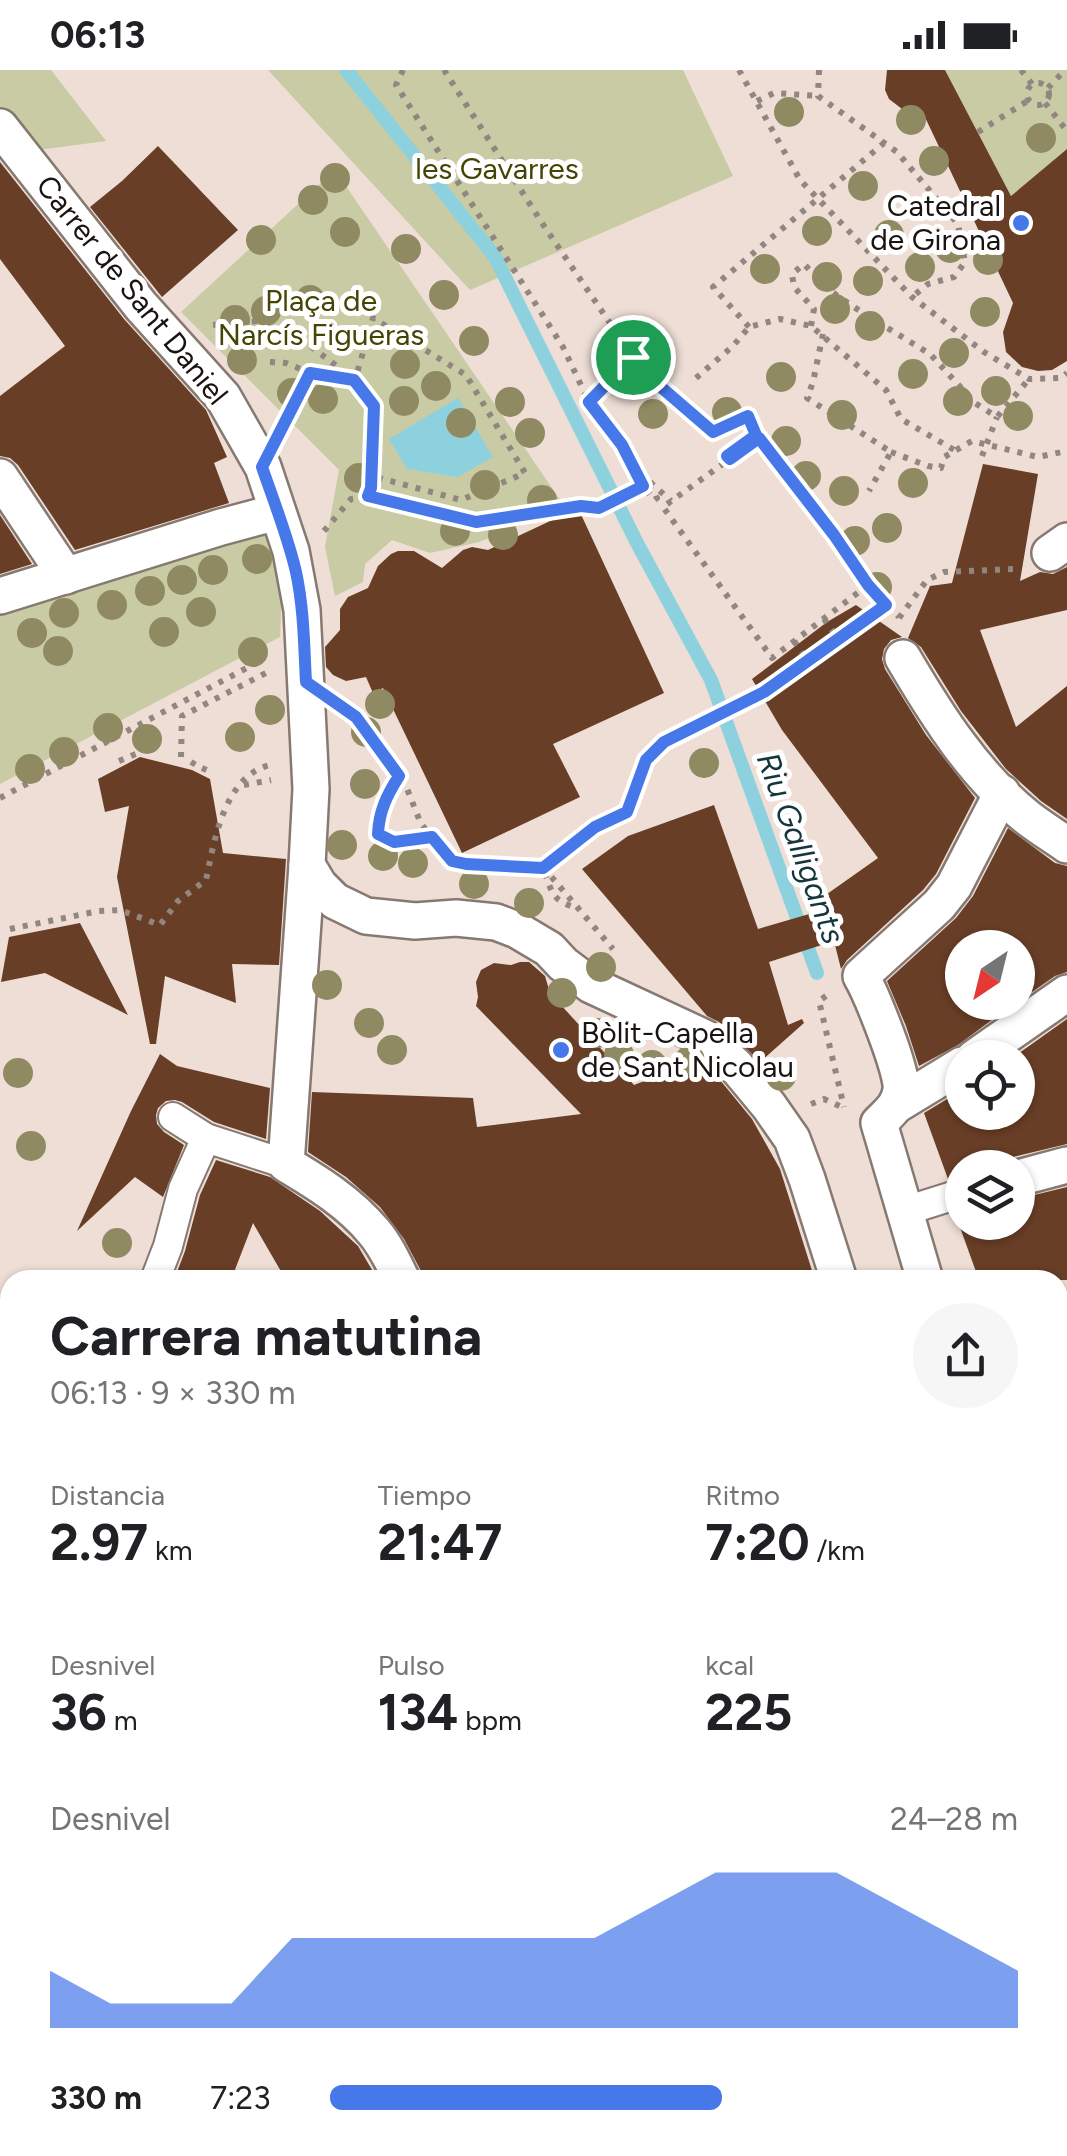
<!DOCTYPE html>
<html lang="es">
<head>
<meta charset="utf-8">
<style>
	:root { --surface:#fff; --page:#f6f6f6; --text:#202124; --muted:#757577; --accent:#4678e9 }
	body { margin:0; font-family:Figtree,sans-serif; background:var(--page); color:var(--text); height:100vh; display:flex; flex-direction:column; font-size:38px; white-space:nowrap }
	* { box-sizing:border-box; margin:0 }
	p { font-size:32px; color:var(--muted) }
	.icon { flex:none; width:55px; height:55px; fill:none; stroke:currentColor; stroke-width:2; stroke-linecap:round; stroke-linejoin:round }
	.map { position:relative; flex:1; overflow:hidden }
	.drawer { position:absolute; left:0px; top:1200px; width:1068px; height:888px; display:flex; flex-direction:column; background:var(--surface); border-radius:30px 30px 0 0; box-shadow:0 2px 8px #0004 }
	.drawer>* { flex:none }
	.needle { width:65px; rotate:215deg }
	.fabs { position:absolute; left:945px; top:860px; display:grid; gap:20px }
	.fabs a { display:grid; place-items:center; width:90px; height:90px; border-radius:50%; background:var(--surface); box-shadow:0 2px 8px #0004; font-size:50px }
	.pin { position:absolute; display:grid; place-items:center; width:85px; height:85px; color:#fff; margin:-42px; border:5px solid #fff; border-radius:50%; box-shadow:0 2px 10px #0007 }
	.round { display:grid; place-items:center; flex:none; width:105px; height:105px; border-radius:52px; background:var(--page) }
	.overview { display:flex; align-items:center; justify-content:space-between; height:170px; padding:0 50px }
	h1 { font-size:55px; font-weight:700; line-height:75px }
	.metrics { display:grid; grid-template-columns:repeat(3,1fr); gap:15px; height:170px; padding:10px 50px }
	.metrics div { display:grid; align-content:center }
	.metrics b { font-size:50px; font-weight:700 }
	.metrics small { font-size:28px; font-weight:400 }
	.metrics p { font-size:28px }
	.chart { height:280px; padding:20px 50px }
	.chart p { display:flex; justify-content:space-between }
	.chart svg { width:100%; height:180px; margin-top:10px; fill:var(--accent); opacity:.7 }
	ul { padding:0 50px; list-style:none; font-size:32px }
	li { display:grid; grid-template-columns:160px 120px 1fr; align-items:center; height:75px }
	li i { height:25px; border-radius:12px; background:var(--accent) }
	.status { display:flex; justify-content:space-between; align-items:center; height:70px; padding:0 50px; background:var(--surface); direction:ltr }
	.status svg { height:28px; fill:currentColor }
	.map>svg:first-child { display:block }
</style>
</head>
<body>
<div class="status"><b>06:13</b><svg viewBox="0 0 49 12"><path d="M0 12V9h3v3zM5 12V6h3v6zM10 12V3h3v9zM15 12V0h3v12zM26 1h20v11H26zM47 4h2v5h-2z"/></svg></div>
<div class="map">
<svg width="1067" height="2086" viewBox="0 0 1067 2086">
	<rect width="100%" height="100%" fill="#eeded6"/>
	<g fill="#c8cba4">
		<polygon points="0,0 51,0 106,71 31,81 0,36"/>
		<polygon points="268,0 683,0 733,106 470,220"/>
		<polygon points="945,0 1067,0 1067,79 1011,126"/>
		<polygon points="335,100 565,437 479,472 430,483 392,470 365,494 363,512 335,526 325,477 339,400 181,242"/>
		<polygon points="271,457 282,517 280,567 0,714 0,541"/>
		<polygon points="0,1379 10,1386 10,1541 0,1533"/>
	</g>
	<polygon fill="#8ed1de" points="458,328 493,387 457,407 407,399 389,369"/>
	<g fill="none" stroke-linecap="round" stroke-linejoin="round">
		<polyline stroke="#8ed1de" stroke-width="14" points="346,0 495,187 637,473 711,610 817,903"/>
	</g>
	<g fill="#683e26">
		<polygon points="887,0 945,0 1011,126 1067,79 1067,291 1052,300 1038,301 1022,297 1006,282 1003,262 1013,233 923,43 906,42 889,29 885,20"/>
		<polygon points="158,76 238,160 162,227 90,137 122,111"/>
		<polygon points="0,92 124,249 206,340 227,387 214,393 229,433 75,480 18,395 10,388 0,386 0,326 65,276 0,189"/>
		<polygon points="983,394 1038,404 1020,511 1040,502 1053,504 1067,497 1067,540 980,560 1016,657 1067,616 1067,749 1041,731 1006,699 961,641 921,577 908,568 930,516 952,513"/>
		<polygon points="578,438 664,623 553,674 580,727 462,783 383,618 373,623 366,607 346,611 333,605 326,597 325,577 340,560 340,539 348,527 368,518 378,496 391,484 398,481 414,481 442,498 463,480 472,477 488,480"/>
		<polygon points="0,445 32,494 0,504"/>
		<polygon points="856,535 902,567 891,570 884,579 882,589 885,599 926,665 975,728 936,804 923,820 847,890 841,899 834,871 769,892 788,955 802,949 804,953 760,992 719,952 707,946 582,799 628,766 714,735 758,859 823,840 820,829 878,788 782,660 752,609 827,552"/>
		<polygon points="140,687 192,700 210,709 223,783 286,789 279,895 232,894 236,933 165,906 156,974 150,974 117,807 129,736 105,742 98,709"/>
		<polygon points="1008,758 1055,793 1067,796 1067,902 1055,906 1018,932 1018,878 962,878 962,932 1016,932 958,975 919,996 906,956 887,911 956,848 973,826"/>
		<polygon points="80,853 128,945 45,903 1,912 9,867"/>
		<polygon points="520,892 529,892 545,906 550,923 634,1015 698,990 720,1010 752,1049 780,1099 815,1210 423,1210 421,1201 404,1169 380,1137 346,1107 308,1082 312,1022 473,1028 477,1057 581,1044 476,936 478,927 476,912 481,900 494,893 511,895"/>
		<polygon points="1067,949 1067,1074 1013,1087 1000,1098 962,1098 962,1106 948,1109 924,1043 962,1020 962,1042 1018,1042 1018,988 1012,988"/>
		<polygon points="160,984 177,996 270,1018 266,1069 214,1052 182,1032 175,1030 166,1031 158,1038 156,1045 157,1054 164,1062 184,1075 163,1127 135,1107 77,1161 131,1041"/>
		<polygon points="216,1090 270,1107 320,1141 358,1176 378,1210 286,1210 253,1153 231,1210 174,1210 185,1181 200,1125"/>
		<polygon points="1067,1117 1067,1210 979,1210 957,1149 961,1148 959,1142 962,1141 962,1152 1018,1152 1018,1129"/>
	</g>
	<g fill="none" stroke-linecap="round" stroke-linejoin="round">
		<g stroke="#867971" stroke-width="32">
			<g id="pedestrian">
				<polyline points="173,1047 206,1068 286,1094"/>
				<polyline points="905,1141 962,1123"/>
				<polyline points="155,1210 168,1176 183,1119 206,1068"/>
			</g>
		</g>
		<g stroke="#867971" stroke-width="40">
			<g id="minor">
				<polyline points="0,57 141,236 223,327 263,397 291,481 302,540 311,719 307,795 319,815 335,831 366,846 415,851 456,848 496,852 517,860 549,879 563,894 591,915 705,968 735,995 769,1036 792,1069 807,1109 839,1210"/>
				<polyline points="0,407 66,506"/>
				<polyline points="1050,483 1067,471"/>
				<polyline points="0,526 221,457 277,442"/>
				<path d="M903,588c34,58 72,118 125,160 13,10 26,18 39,27"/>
				<path d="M307,795l-21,299c32,19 64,39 88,68 12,14 20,32 28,48"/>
				<polyline points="974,988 1067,923"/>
				<polyline points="898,1034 962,995"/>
				<polyline points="1018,1108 1067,1095"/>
				<path d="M925,1210l-46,-157c11,-11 20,-18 22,-33 3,-16 -30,-97 -40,-114l78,-71 15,-19 48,-93"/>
				<polyline points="1058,1390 1067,1389"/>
				<polyline points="1058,1583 1067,1608"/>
				<polyline points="1058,1734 1067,1730"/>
				<polyline points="0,1810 10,1801"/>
			</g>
		</g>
		<g stroke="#867971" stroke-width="50">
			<g id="tertiary">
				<polyline points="1058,1967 1067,1965"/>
				<polyline points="697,2086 723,2078"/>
			</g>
		</g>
		<g stroke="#918680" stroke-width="6" stroke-dasharray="5 8" stroke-linecap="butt">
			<polyline points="403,0 396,15 563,277 589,332 622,375 643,416 654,430 657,428 648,415"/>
			<polyline points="444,0 544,156 633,287 639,291 662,318 713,363 748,345 756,365 753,367"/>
			<polyline points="739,0 800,110 912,227 984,282 1029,309 1061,308 1067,303"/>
			<polyline points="819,0 818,26 897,82 958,154 965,192 954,207 928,214 912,227"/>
			<polyline points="1021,0 1032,14"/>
			<circle cx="1038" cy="24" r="11"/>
			<polyline points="1048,18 1065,0"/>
			<polyline points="757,31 774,23 818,26"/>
			<polyline points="1045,33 1067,61"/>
			<polyline points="978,62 1029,30"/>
			<polyline points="213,255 259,251 309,275 355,310 373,248 466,305 525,403 461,430 372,406"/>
			<polyline points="811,256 814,239 794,217 792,204 804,194 826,218 863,243 930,284 975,333 997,347 1029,309"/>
			<polyline points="749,257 713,217 884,73"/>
			<polyline points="823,264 813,312 807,328 891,382 869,421"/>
			<polyline points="270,292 286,293 310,303"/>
			<polyline points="696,308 733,276 749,257 780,249 811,256 886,320 901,349 956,381"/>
			<polyline points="589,332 633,287"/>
			<polyline points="283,356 310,303 355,310 373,337 371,418 369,426"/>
			<polyline points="891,382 928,396 941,398 944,387 972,371 1038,387 1067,381"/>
			<polyline points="650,412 671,431"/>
			<polyline points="324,461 351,429 369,426 476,452 581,437 599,439 643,416"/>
			<polyline points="868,515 772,588 663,437 759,368 833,465 868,515 899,547"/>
			<polyline points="899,548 927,510 944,502 1015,499"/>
			<polyline points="824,549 839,570"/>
			<polyline points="794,571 808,591"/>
			<polyline points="344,639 356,647 404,711 421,754 453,791 466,795 543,797"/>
			<polyline points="181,687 182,646 266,603"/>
			<polyline points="119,691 143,681"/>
			<polyline points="191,692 198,696"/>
			<polyline points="202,698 213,703"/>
			<path d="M399,706c-12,19 -20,35 -21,58l16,8 37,-5"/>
			<polyline points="244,715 271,710"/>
			<polyline points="0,728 262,590 263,592"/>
			<polyline points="543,797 595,757 627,742 646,690 664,672 764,622 886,535"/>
			<polyline points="543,797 613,879"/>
			<path d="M545,803c8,24 9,27 33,36"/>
			<path d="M10,859l89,-18 21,-1 40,15 18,-24 28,-21c8,-38 18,-104 64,-115"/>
			<polyline points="826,926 819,931 844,1037"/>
			<polyline points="811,1034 824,1029 846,1039"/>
			<polyline points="0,1478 10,1463"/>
			<polyline points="0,1541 10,1550"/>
			<polyline points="0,1571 10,1579"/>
		</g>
		<use href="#pedestrian" stroke="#fff" stroke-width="28"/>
		<use href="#minor" stroke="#fff" stroke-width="35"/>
		<use href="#tertiary" stroke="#fff" stroke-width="45"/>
		<g stroke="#534b47" stroke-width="11">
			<g id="rail">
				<polyline points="1058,1833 1067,1830"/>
				<polyline points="1058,1875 1067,1872"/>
				<polyline points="316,2086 341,2078"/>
				<polyline points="410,2086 436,2078"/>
			</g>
		</g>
		<use href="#rail" stroke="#fff" stroke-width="8" stroke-dasharray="22" stroke-linecap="butt"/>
		<polyline stroke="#918680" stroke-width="6" stroke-dasharray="5 8" stroke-linecap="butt" points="982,386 997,347"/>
	</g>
	<g fill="#908a62">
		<circle cx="789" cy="42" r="15"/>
		<circle cx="911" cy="50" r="15"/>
		<circle cx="1041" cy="68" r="15"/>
		<circle cx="934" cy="91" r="15"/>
		<circle cx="335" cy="108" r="15"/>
		<circle cx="863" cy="116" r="15"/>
		<circle cx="313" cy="130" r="15"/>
		<circle cx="817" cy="161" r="15"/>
		<circle cx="345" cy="162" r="15"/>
		<circle cx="889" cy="165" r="15"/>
		<circle cx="261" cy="170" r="15"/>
		<circle cx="950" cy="178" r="15"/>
		<circle cx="406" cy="179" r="15"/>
		<circle cx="988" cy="190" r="15"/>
		<circle cx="920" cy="197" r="15"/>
		<circle cx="765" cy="199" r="15"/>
		<circle cx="827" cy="207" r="15"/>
		<circle cx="868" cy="211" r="15"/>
		<circle cx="444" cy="225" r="15"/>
		<circle cx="310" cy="230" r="15"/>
		<circle cx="835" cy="239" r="15"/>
		<circle cx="266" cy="241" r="15"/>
		<circle cx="985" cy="242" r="15"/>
		<circle cx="235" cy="250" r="15"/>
		<circle cx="870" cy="256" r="15"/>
		<circle cx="474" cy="271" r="15"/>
		<circle cx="954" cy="283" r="15"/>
		<circle cx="242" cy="290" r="15"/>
		<circle cx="405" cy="294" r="15"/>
		<circle cx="913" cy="304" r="15"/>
		<circle cx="781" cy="307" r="15"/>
		<circle cx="436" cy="316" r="15"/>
		<circle cx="996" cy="321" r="15"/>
		<circle cx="292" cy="323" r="15"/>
		<circle cx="323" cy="329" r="15"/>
		<circle cx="404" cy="331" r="15"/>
		<circle cx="958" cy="331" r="15"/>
		<circle cx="510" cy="332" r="15"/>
		<circle cx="727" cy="342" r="15"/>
		<circle cx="653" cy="344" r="15"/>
		<circle cx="842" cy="345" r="15"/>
		<circle cx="1018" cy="346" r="15"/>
		<circle cx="461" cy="353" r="15"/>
		<circle cx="530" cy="363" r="15"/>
		<circle cx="786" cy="371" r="15"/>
		<circle cx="806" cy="406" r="15"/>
		<circle cx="359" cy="408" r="15"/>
		<circle cx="913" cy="413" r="15"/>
		<circle cx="485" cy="415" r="15"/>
		<circle cx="844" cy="421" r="15"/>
		<circle cx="542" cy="430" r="15"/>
		<circle cx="887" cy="458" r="15"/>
		<circle cx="455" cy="461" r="15"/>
		<circle cx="503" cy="465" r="15"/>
		<circle cx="855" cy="471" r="15"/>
		<circle cx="257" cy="489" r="15"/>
		<circle cx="213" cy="500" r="15"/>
		<circle cx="182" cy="510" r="15"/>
		<circle cx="877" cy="517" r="15"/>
		<circle cx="150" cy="521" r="15"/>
		<circle cx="112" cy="535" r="15"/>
		<circle cx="201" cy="542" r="15"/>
		<circle cx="64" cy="543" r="15"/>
		<circle cx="164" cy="562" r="15"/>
		<circle cx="32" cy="563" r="15"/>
		<circle cx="58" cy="581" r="15"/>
		<circle cx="253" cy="582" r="15"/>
		<circle cx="380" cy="634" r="15"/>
		<circle cx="270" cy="640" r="15"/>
		<circle cx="108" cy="658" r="15"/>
		<circle cx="366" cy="662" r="15"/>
		<circle cx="240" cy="667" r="15"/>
		<circle cx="147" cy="669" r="15"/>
		<circle cx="64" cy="682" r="15"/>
		<circle cx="704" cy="693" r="15"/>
		<circle cx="30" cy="699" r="15"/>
		<circle cx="365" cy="714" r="15"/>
		<circle cx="342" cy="775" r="15"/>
		<circle cx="383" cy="786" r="15"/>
		<circle cx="413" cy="793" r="15"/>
		<circle cx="474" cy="814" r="15"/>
		<circle cx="529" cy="833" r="15"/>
		<circle cx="601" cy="897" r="15"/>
		<circle cx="327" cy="915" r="15"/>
		<circle cx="562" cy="923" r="15"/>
		<circle cx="369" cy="953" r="15"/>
		<circle cx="598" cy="963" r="15"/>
		<circle cx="392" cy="980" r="15"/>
		<circle cx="619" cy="985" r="15"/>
		<circle cx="690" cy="990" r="15"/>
		<circle cx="652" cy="995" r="15"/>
		<circle cx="18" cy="1003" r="15"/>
		<circle cx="781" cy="1006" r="15"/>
		<circle cx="31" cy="1076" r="15"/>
		<circle cx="117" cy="1173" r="15"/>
	</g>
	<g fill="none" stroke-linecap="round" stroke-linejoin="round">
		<g stroke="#fff" stroke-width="20">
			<path id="route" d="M633,287l6,4 23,27 51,44 35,-16 8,19 -29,21 3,3 29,-21 75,97 34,50 18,20 -122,87 -100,50 -18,18 -19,52 -32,15 -52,41 -77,-4 -14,-3 -20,-24 -38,5 -16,-8c1,-23 9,-39 21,-58l-43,-59 -50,-35c-2,-36 -2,-73 -10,-110 -8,-35 -22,-70 -34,-105l48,-94 44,7 20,26 -3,82 -3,8 108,26 105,-16 18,2 44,-22 -21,-41 -33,-43z"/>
		</g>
		<use href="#route" stroke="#4678e9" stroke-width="12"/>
	</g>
	<g fill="#4678e9" stroke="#fff" stroke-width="4">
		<circle cx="1021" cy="153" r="10"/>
		<circle cx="561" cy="980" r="10"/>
	</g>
	<g text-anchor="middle" stroke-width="10" stroke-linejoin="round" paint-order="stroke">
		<g font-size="30" fill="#444504" stroke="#fff">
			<text x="497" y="109">les Gavarres</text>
			<text x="321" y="241">Plaça de<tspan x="321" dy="34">Narcís Figueras</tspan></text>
		</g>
		<g font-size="30" fill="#191411" stroke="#fff" text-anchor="end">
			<text x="1001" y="146">Catedral<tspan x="1001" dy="34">de Girona</tspan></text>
			<text x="581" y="973" text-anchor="start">Bòlit-Capella<tspan x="581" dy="34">de Sant Nicolau</tspan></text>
		</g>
		<g font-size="30" fill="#191411" stroke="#fff">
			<text transform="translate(132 220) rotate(51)" y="10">Carrer de Sant Daniel</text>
		</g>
		<g font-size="32" font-style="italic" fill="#15363c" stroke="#fff">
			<text transform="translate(801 778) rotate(70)" y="11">Riu Galligants</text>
		</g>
	</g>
</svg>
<div class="fabs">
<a><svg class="needle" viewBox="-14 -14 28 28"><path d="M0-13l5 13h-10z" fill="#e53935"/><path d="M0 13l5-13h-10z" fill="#757577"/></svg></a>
<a><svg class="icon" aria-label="locate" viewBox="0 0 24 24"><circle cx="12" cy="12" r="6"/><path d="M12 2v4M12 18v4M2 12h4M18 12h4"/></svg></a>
<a><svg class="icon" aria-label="layers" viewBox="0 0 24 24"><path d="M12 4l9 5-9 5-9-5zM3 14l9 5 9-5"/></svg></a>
</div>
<div class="pin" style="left:633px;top:287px;background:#1e9e55"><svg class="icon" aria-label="arrive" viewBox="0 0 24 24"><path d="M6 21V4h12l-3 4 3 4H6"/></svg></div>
<section class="drawer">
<div class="overview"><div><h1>Carrera matutina</h1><p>06:13 · 9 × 330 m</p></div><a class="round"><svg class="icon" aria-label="share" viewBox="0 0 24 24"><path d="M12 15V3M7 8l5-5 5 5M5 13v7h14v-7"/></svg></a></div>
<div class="metrics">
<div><p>Distancia</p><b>2.97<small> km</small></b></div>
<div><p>Tiempo</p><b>21:47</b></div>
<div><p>Ritmo</p><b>7:20<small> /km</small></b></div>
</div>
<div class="metrics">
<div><p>Desnivel</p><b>36<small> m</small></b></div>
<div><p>Pulso</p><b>134<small> bpm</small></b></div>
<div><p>kcal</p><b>225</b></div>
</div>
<div class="chart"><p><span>Desnivel</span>24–28 m</p>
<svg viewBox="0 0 160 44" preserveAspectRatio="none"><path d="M0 44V30L10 38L20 38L30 38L40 22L50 22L60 22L70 22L80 22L90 22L100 14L110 6L120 6L130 6L140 14L150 22L160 30V44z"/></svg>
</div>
<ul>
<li><b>330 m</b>7:23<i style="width:57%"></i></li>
</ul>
</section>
</div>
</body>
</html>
